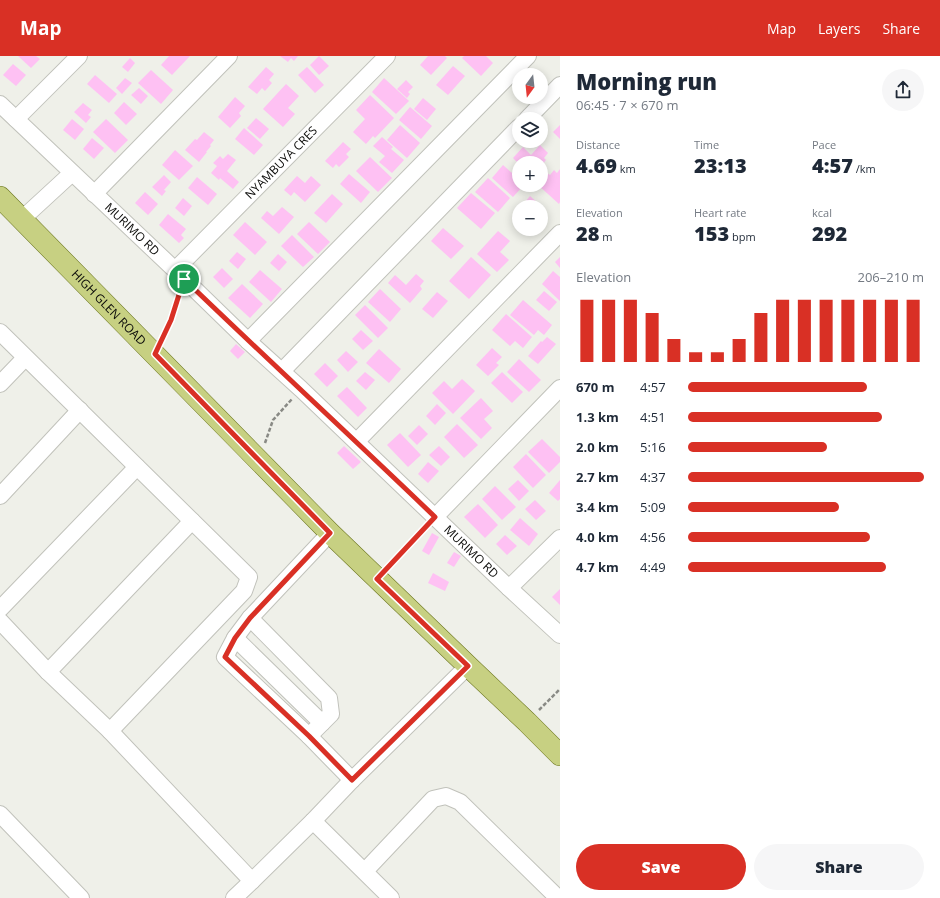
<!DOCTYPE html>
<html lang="en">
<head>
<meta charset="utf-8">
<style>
	:root { --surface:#fff; --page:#f6f6f7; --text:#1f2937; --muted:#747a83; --accent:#d93025 }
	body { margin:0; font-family:"Open Sans",sans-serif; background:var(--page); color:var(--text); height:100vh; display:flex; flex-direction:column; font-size:15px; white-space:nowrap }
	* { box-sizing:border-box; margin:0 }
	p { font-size:13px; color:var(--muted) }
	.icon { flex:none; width:22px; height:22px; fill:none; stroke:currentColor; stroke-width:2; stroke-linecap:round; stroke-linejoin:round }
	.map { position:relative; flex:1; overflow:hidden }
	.panel { display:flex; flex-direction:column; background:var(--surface); width:380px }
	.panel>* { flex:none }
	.needle { width:26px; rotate:195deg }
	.tools { position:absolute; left:512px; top:12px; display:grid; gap:8px }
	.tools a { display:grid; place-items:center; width:36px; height:36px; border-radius:50%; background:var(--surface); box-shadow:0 2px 10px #0003; font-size:20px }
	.pin { position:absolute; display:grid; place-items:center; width:34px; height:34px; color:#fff; margin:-17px; border:2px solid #fff; border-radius:50%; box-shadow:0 1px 4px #0007 }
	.round { display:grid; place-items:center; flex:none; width:42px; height:42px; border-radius:21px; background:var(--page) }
	.head { display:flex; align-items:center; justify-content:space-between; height:68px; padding:0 16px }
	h1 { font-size:22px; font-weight:800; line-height:30px }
	.metrics { display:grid; grid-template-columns:repeat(3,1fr); gap:6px; height:68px; padding:4px 16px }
	.metrics div { display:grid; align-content:center }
	.metrics b { font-size:20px; font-weight:800 }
	.metrics small { font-size:11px; font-weight:400 }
	.metrics p { font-size:11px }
	.chart { height:112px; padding:8px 16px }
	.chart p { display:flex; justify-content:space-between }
	.chart svg { width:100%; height:72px; margin-top:4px; stroke:var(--accent); stroke-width:6 }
	.action { display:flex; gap:8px; margin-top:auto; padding:8px 16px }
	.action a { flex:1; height:46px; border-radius:24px; background:var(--accent); color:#fff; font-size:16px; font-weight:800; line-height:46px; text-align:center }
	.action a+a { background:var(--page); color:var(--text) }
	ul { padding:0 16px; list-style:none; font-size:13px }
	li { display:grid; grid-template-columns:64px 48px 1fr; align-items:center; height:30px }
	li i { height:10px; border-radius:5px; background:var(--accent) }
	header { display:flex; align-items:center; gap:24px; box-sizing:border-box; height:56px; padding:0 20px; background:var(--accent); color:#fff }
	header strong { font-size:19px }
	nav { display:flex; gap:22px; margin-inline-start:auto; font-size:14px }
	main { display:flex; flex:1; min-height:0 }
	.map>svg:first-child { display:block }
</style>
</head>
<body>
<header>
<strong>Map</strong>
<nav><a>Map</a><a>Layers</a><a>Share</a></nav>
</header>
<main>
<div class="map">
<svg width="560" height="842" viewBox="0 0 560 842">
	<rect width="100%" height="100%" fill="#eff0e9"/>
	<g fill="#fec1f3">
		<polygon points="18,0 36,0 40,3 31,12"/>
		<polygon points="169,0 190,0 172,19 161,9"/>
		<polygon points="280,0 298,0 294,5 291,2 288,6"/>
		<polygon points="319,0 329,10 319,19 310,9"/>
		<polygon points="428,0 445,0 447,2 431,19 420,9"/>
		<polygon points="464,0 486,0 493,7 481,20 462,2"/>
		<polygon points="130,2 135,7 128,16 122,11"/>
		<polygon points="13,8 26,19 16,30 3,19"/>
		<polygon points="453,10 465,20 448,39 436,29"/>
		<polygon points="266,11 274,18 269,24 272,27 265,35 262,32 257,38 248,31"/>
		<polygon points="307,11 324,29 315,37 298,19"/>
		<polygon points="151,14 173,34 161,48 138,27"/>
		<polygon points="95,19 117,38 109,47 87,28"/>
		<polygon points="125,22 132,27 122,38 116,32"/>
		<polygon points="384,22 409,45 396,58 372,36"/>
		<polygon points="406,24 413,31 408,36 410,38 407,42 397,33"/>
		<polygon points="286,28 299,40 288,52 295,58 283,71 263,53"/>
		<polygon points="139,32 148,40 141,48 131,39"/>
		<polygon points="370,39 394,62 375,82 373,80 366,88 353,76 365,63 356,54"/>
		<polygon points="235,41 245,50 239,57 241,60 230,72 218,61"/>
		<polygon points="423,42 436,53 427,64 414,53"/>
		<polygon points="124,46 137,58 126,69 114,57"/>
		<polygon points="83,47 92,54 88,59 91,61 86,67 74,56"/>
		<polygon points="410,51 432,70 421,83 399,64"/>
		<polygon points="256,62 269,73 260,83 247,72"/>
		<polygon points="72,63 84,73 75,84 63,74"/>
		<polygon points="106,63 128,84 115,97 93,76"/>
		<polygon points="400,69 420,87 407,102 387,84"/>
		<polygon points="560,69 560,83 553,76"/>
		<polygon points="244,72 263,89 254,99 235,83"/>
		<polygon points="204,76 214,84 210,89 211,90 206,96 207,96 199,106 185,94 195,83 197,84"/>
		<polygon points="382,81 393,91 391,93 404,104 392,117 379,106 385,100 373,90"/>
		<polygon points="92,82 104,92 94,103 83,93"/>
		<polygon points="343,86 351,93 346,98 349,101 339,111 336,108 333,112 325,105"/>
		<polygon points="540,89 548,97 544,102 546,104 542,109 544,111 541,114 541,107 519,107 519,108 513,102 523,91 531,99"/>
		<polygon points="175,94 193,110 179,124 162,109"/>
		<polygon points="228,98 236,104 227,115 239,126 233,133 220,122 219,124 211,117 217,110 213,107 220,100 223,103"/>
		<polygon points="370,101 392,122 378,136 356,115"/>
		<polygon points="503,109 519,123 519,129 524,129 513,141 492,122"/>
		<polygon points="560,113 560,146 559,148 538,129 541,129 541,124 547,117 550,119 554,114 557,117"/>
		<polygon points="349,118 370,136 361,147 340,128"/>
		<polygon points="164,119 171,126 164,134 166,135 162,140 152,131"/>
		<polygon points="297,120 305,127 311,120 321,129 305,146 294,136 291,140 284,134"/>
		<polygon points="197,121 217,138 208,149 188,132"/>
		<polygon points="488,122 510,142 498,156 475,136"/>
		<polygon points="145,136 158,148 148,159 135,147"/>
		<polygon points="471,137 495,157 481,173 457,152"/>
		<polygon points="332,138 343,148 326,167 314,157"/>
		<polygon points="530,140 540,149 539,151 521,151"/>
		<polygon points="183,142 192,150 184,160 175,152"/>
		<polygon points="282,151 294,161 279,178 261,162 267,155 273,160"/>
		<polygon points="519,153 519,168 512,162"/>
		<polygon points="168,158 186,173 181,179 184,182 179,187 159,169"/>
		<polygon points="245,166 267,186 255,199 233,179"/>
		<polygon points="309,166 330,186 318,198 297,178"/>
		<polygon points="443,172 464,190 451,203 431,185"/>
		<polygon points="498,175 510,185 500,196 509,204 497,216 477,198"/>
		<polygon points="292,179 314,201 303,211 281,190"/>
		<polygon points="237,196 246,203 238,213 229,205"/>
		<polygon points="278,198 287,206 279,215 270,207"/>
		<polygon points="471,201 491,219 469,243 449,225"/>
		<polygon points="560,201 560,212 555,206"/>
		<polygon points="222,212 233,223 224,232 213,221"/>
		<polygon points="260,214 282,233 271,246 249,226"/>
		<polygon points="553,215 560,221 560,245 542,228"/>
		<polygon points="416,218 424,225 420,230 422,233 410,247 388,227 395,219 406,229"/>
		<polygon points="242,228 263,248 250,262 228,242"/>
		<polygon points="380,233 401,253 390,266 368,246"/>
		<polygon points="544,235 557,246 549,255 536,244"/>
		<polygon points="437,236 448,245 433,262 422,253"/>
		<polygon points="523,244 552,269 544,279 538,274 534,279 510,259"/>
		<polygon points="365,249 388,272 378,282 355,259"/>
		<polygon points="506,258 532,281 523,292 515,285 510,290 492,274"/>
		<polygon points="361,274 373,285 363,294 352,283"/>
		<polygon points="547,281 556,288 538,308 528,300 541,285 542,286"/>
		<polygon points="236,288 245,296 238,303 230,295"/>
		<polygon points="492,292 502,301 496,307 499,309 488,320 476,309"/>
		<polygon points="379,293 401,313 389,327 366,307"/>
		<polygon points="346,295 358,306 348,316 337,304"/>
		<polygon points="519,303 541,324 529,336 507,316"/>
		<polygon points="325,307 338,320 327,331 314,318"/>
		<polygon points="365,316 375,324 366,334 356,325"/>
		<polygon points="502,316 523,336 512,347 491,327"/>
		<polygon points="462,323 475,335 453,358 432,337 444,325 452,333"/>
		<polygon points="347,331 367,352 358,361 337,340"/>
		<polygon points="481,342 493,355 484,363 492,372 481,383 460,362"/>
		<polygon points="437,348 446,357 435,369 426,360"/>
		<polygon points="457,368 478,389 464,402 444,381"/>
		<polygon points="419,369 428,378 417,389 408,380"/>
		<polygon points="400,377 421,399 408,411 387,389"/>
		<polygon points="542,383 560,401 560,406 549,417 528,396"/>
		<polygon points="344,390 361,406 353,413 337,397"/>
		<polygon points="439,390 450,401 441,410 429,399"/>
		<polygon points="526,398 546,419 533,432 513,411"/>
		<polygon points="428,406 439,415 428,427 418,418"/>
		<polygon points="518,424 529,435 519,445 508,433"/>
		<polygon points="560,424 560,443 558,445 549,437"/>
		<polygon points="495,430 516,451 502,464 482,443"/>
		<polygon points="535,444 546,455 536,464 525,453"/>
		<polygon points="478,448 498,469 485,482 464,461"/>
		<polygon points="520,462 538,478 529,490 510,474"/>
		<polygon points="432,477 439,481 429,499 422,495"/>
		<polygon points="505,479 517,490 507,499 496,488"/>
		<polygon points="454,496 461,500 454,511 447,507"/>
		<polygon points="433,517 449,526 445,535 428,527"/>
		<polygon points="560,533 560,549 552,541"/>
	</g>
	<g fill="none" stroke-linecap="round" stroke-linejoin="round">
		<g stroke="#c1c2bb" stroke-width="18">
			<g id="minor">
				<path id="s1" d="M0,48l175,166 73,71 53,48 208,199 51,47"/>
				<polyline points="16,63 79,0"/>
				<polyline points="527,63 560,29"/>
				<polyline points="94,138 229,0"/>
				<polyline points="22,163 72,117"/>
				<path id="s2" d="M175,214l212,-214"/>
				<polyline points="0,276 249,521 244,535 110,675"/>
				<polyline points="248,285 528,0"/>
				<polyline points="282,315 519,71"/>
				<polyline points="0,328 25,302"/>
				<polyline points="357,385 560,177"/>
				<polyline points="0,440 80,354"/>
				<polyline points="435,461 560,332"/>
				<polyline points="330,477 250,562 235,582 225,601 309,680 352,724"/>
				<polyline points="509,532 560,482"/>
				<polyline points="0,553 137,411"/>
				<polyline points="250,562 329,642 331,658 309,680"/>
				<polyline points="0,565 48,616 110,675 252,825"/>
				<polyline points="235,582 322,667"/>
				<polyline points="48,616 192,465"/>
				<polyline points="0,758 81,842"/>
				<polyline points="313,765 391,842"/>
				<polyline points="365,815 433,743 446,740 460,746 558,842"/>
				<polyline points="234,842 252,825 313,765 352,724 468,610"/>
			</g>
		</g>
		<g stroke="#6d7721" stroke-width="22">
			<g id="major">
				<path id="s3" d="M0,141l330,336 138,133 59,56 33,33"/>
			</g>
		</g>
		<g stroke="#898a85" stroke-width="2.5" stroke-dasharray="4 2" stroke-linecap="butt">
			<polyline points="162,284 171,264 180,238"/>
			<polyline points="265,387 273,364 292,343"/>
			<polyline points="388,511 426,471"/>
			<polyline points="539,654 560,633"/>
		</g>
		<use href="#minor" stroke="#fff" stroke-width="16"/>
		<use href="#major" stroke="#c7d082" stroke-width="21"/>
	</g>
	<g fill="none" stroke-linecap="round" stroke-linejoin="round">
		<g stroke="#fff" stroke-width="8">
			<path id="route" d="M184,223c83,80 168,158 251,238l-58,62 91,87 -116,114 -43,-44 -84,-79 10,-19 15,-20 80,-85 -175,-179 16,-34z"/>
		</g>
		<use href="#route" stroke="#d93025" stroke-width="5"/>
	</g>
	<g text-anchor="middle" stroke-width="3" stroke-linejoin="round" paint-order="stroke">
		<g font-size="12" fill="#0c0c0a" stroke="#eff0e9">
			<text dy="4" stroke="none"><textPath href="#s2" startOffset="151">NYAMBUYA CRES</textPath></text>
			<text dy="4" stroke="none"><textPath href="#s1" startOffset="182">MURIMO RD</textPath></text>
			<text dy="4" stroke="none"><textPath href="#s3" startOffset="155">HIGH GLEN ROAD</textPath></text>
			<text dy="4" stroke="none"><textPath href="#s1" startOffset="650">MURIMO RD</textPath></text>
		</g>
	</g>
</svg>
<div class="tools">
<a><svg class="needle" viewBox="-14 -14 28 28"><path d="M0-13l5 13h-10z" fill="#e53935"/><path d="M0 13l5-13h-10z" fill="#747a83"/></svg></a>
<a><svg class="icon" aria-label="layers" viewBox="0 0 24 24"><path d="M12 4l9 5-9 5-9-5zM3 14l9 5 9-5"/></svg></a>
<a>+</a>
<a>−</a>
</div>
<div class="pin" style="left:184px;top:223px;background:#1e9e55"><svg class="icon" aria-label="arrive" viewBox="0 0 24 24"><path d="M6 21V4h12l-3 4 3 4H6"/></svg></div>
</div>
<section class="panel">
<div class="head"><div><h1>Morning run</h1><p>06:45 · 7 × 670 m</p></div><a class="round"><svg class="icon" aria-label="share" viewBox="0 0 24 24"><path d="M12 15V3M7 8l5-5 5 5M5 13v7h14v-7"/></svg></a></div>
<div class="metrics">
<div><p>Distance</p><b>4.69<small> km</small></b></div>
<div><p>Time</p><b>23:13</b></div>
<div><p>Pace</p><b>4:57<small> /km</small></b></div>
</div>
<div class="metrics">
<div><p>Elevation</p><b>28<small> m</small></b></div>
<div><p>Heart rate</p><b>153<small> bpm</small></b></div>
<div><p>kcal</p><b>292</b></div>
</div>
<div class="chart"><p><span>Elevation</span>206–210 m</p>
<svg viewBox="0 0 160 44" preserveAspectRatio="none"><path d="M5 44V6M15 44V6M25 44V6M35 44V14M45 44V30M55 44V38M65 44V38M75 44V30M85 44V14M95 44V6M105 44V6M115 44V6M125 44V6M135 44V6M145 44V6M155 44V6"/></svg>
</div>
<ul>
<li><b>670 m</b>4:57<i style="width:76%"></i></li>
<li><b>1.3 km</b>4:51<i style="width:82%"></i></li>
<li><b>2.0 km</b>5:16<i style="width:59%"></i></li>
<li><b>2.7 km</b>4:37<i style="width:100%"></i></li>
<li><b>3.4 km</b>5:09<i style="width:64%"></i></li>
<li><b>4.0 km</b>4:56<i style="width:77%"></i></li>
<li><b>4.7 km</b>4:49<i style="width:84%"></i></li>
</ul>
<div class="action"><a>Save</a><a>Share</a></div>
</section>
</main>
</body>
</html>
